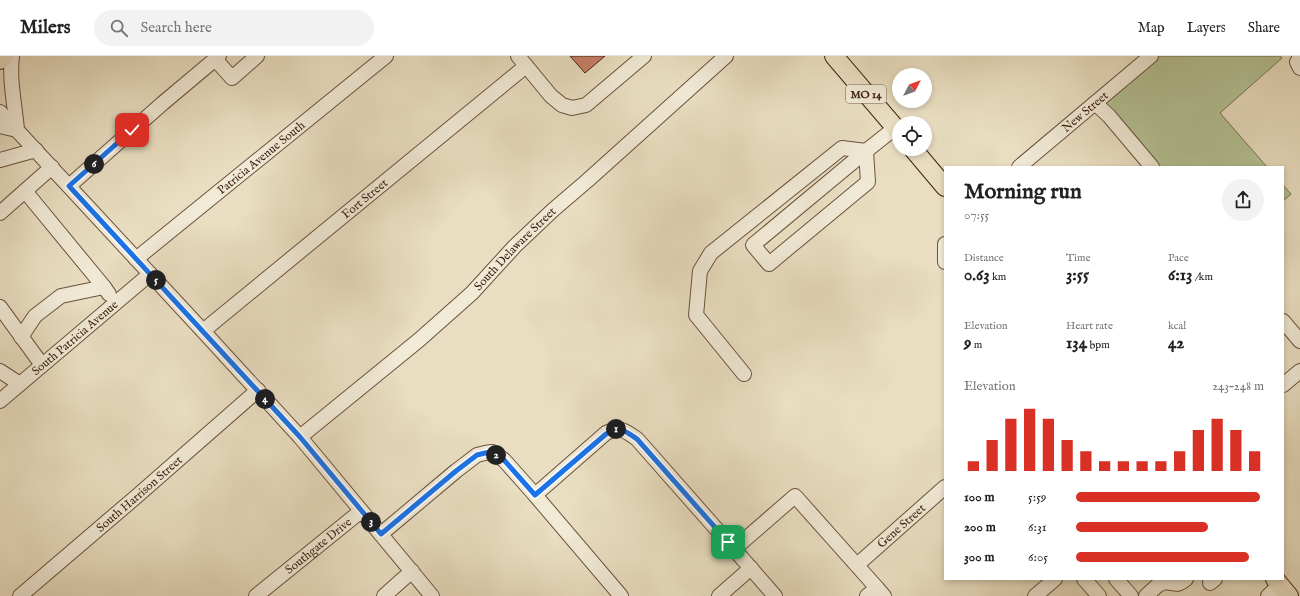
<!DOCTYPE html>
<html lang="en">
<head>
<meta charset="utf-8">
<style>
	:root { --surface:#fff; --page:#f2f2f2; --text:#222; --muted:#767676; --line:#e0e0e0; --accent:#d93025 }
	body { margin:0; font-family:"IM FELL English",serif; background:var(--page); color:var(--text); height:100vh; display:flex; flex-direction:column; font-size:15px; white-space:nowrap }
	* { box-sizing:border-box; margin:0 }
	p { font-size:13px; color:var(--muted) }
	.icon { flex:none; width:22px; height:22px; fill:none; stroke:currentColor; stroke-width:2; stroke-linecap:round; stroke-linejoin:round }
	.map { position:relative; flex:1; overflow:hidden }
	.details { position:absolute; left:944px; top:110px; width:340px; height:414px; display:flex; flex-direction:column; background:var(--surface); border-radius:0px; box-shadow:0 2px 6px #0003 }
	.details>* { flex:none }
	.needle { width:26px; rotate:48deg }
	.tools { position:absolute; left:892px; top:12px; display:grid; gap:8px }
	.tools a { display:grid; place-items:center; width:40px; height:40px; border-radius:50%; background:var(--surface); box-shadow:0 2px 6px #0003; font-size:20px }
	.pin { position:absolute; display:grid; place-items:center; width:34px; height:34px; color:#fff; margin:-17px; border-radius:8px; box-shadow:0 2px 6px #0006 }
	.km { position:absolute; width:20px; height:20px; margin:-10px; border-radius:50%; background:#222; color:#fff; font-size:11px; line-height:20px; text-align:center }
	.round { display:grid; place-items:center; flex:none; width:42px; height:42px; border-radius:21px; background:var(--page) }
	.headline { display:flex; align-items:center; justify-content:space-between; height:68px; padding:0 20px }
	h1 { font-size:22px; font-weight:700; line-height:30px }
	.metrics { display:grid; grid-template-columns:repeat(3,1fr); gap:6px; height:68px; padding:4px 20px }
	.metrics div { display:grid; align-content:center }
	.metrics b { font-size:17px; font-weight:700 }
	.metrics small { font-size:11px; font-weight:400 }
	.metrics p { font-size:11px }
	.chart { height:112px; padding:8px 20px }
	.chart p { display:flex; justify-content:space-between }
	.chart svg { width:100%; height:72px; margin-top:4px; stroke:var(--accent); stroke-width:6 }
	ul { padding:0 20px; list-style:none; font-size:13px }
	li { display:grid; grid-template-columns:64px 48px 1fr; align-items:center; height:30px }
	li i { height:10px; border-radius:5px; background:var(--accent) }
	header { display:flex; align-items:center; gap:24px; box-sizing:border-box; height:56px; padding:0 20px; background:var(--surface); border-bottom:1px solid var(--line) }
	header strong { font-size:19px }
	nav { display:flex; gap:22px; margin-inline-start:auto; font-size:14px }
	.search { width:280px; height:36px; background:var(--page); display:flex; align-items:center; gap:10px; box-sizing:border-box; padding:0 14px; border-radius:22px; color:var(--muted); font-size:15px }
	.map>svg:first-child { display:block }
</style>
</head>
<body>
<header>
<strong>Milers</strong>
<div class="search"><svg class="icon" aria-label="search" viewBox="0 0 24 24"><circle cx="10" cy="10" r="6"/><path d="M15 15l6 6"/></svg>Search here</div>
<nav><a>Map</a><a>Layers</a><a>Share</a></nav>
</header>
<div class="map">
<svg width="1300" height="540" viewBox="0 0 1300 540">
	<rect width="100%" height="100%" fill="#e9dec1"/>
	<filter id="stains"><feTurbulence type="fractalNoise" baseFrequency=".005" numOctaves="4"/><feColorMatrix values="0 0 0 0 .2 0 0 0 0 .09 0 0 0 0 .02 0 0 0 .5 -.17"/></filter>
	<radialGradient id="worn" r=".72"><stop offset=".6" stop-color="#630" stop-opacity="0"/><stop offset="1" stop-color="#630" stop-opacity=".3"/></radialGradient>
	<g fill="#b4c295" stroke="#7a7253">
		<polygon points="1157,0 1280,0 1282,2 1220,57 1267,111 1160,111 1103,44"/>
		<polygon points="1283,129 1291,138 1283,145"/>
	</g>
	<polygon fill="#c98069" stroke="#402311" points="570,0 605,0 585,17"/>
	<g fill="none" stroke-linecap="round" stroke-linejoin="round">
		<g stroke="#6a523d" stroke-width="16">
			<g id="minor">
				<polyline points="518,0 551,40 562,49 572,52 586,49 644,0"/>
				<polyline points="1300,1 1297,6 1300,12"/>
				<polyline points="215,3 232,22 257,0"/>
				<polyline points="1095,47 1109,60 1152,111"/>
				<polyline points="0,56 203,275 300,381 432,540"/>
				<path d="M0,70l17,4c-2,-25 -8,-49 -5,-74"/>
				<polyline points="866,95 868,126 769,208 753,189 866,95 895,72"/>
				<polyline points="0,104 36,94"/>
				<path id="s1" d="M1019,111l132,-111"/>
				<polyline points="69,130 163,47 219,0"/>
				<polyline points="25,135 104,231"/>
				<polyline points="0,157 52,111"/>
				<polyline points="945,188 945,206"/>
				<path id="s2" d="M136,203l250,-203"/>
				<polyline points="0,251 42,309"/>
				<polyline points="1283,265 1300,285"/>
				<path id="s3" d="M203,275l323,-265"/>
				<polyline points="21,281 35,260 61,240 104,231 109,238"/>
				<polyline points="0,315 20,328"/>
				<polyline points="744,318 696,259 700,215 711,197 842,92 866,95"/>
				<polyline points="1283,329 1300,315"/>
				<path id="s4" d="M0,345l150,-127"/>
				<path id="s5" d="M300,381l119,-97 53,-47 43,-47 38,-36 35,-30 138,-124"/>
				<polyline points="535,439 621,540"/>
				<path d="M381,478l75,-63 21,-16 8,-2 7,-1 12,8 31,35 71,-62c14,-7 18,-3 31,6l97,110 61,-53 82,92"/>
				<polyline points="734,493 775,540"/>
				<path id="s6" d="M857,509l88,-78"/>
				<polyline points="1084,523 1099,540"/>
				<polyline points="1116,523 1131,540"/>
				<polyline points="1210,527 1215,523"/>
				<path id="s7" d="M20,540l117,-100 121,-106"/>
				<path id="s8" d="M256,540l105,-85"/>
				<polyline points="384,540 412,515"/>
				<polyline points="719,540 751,512"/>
				<polyline points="867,540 877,532 884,540"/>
				<polyline points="1035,540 1055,523"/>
				<path d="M1146,540l12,-11 7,-3c11,1 11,5 21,-3"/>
				<polyline points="1268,540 1280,529"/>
			</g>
		</g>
		<g stroke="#402311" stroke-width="20">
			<g id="major">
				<polyline points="834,0 899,76"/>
				<polyline points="0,4 4,0"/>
				<polyline points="913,93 945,131"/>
				<polyline points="1275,523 1289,540"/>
			</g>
		</g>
		<use href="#minor" stroke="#f1ead7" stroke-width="14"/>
		<use href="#major" stroke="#e9dec1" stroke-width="18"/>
	</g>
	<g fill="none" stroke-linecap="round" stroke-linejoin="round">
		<g stroke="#fff" stroke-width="8">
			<path id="route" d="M132,74l-63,56 231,251 81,97 75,-63 21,-16 8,-2 7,-1 12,8 31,35 71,-61c14,-8 18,-4 31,5l91,103"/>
		</g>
		<use href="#route" stroke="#1a73e8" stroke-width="5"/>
	</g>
	<g text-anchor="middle" stroke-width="3" stroke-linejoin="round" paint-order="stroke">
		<rect fill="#f1ead7" stroke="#755f4c" stroke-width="1" x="846" y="29" width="40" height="18" rx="3"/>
		<g font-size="11" font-weight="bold" fill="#402311">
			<text x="866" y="42">MO 14</text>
		</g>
		<g font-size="12" fill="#402311" stroke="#f1ead7">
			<text dy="4" stroke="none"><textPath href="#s1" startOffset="86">New Street</textPath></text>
			<text dy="4" stroke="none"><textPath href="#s2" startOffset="161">Patricia Avenue South</textPath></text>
			<text dy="4" stroke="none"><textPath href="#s3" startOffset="209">Fort Street</textPath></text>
			<text dy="4" stroke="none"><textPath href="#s5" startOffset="286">South Delaware Street</textPath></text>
			<text dy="4" stroke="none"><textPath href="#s4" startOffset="98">South Patricia Avenue</textPath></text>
			<text dy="4" stroke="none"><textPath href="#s7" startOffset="157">South Harrison Street</textPath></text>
			<text dy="4" stroke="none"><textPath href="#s6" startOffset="59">Gene Street</textPath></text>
			<text dy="4" stroke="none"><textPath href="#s8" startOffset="80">Southgate Drive</textPath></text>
		</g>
	</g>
	<rect width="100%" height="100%" filter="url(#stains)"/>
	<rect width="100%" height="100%" fill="url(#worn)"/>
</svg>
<div class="tools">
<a><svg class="needle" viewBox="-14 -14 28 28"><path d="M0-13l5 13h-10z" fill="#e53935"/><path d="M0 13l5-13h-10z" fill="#767676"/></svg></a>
<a><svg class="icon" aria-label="locate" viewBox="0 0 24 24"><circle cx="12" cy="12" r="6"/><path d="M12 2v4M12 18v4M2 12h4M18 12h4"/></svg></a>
</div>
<div class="pin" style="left:728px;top:486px;background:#1e9e55"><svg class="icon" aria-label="arrive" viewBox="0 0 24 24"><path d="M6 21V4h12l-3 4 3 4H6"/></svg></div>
<div class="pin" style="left:132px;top:74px;background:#d93025"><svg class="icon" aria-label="check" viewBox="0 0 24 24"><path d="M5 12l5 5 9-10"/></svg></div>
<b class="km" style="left:616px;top:373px">1</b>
<b class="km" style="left:496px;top:399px">2</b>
<b class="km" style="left:371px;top:466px">3</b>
<b class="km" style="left:265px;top:343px">4</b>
<b class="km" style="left:156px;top:224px">5</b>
<b class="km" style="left:94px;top:108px">6</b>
<section class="details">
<div class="headline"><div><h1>Morning run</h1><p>07:55</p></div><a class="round"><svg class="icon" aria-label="share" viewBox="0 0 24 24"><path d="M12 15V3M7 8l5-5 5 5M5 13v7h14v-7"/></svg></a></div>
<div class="metrics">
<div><p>Distance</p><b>0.63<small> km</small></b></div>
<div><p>Time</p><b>3:55</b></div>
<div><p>Pace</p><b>6:13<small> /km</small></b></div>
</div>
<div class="metrics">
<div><p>Elevation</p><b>9<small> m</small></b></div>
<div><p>Heart rate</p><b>134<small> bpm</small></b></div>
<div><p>kcal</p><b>42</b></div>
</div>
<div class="chart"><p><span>Elevation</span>243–248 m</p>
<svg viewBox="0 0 160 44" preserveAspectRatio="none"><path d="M5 44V38M15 44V25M25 44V12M35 44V6M45 44V12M55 44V25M65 44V32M75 44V38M85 44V38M95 44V38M105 44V38M115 44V32M125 44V19M135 44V12M145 44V19M155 44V32"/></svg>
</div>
<ul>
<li><b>100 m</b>5:59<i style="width:98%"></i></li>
<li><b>200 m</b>6:31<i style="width:70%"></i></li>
<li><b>300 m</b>6:05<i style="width:92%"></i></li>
</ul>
</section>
</div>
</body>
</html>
